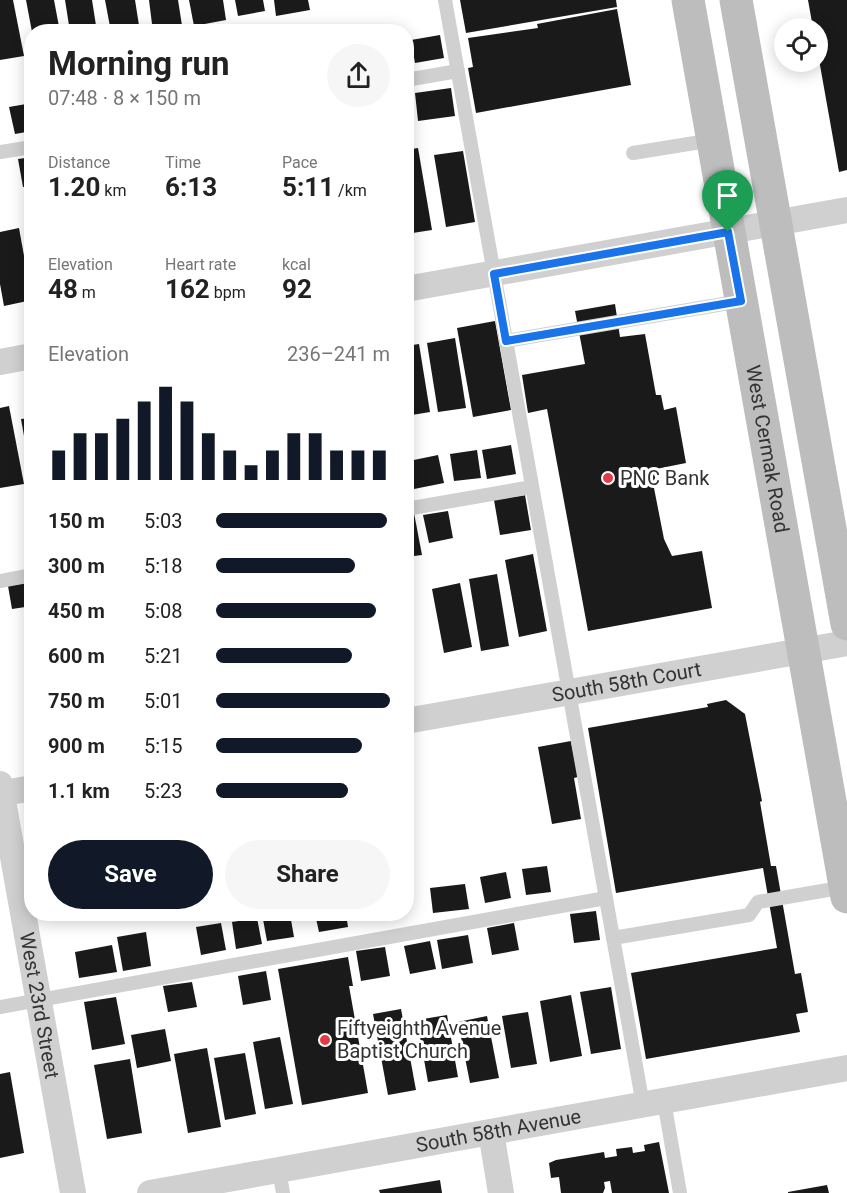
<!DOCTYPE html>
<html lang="en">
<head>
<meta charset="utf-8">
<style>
	:root { --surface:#fff; --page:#f6f6f6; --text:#222; --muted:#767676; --accent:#111827 }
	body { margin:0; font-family:Roboto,sans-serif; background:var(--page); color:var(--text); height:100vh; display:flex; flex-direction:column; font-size:22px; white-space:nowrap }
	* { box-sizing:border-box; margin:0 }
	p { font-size:20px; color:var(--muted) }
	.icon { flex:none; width:33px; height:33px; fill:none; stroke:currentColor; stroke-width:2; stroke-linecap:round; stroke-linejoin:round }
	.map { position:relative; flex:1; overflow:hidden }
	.side { position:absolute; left:24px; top:24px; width:390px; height:897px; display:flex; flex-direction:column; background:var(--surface); border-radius:24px; box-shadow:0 3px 15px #0003 }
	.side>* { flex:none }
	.tools { position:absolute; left:774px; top:18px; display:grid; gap:12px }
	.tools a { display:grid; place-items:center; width:54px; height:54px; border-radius:50%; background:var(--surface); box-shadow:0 3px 15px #0003; font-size:30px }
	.pin { position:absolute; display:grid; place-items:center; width:51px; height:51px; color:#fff; margin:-62px -26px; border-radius:50% 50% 50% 0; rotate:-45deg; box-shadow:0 0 6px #0007 }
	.pin .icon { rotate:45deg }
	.round { display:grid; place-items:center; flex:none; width:63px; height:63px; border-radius:32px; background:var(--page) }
	.headline { display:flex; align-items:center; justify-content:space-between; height:102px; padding:0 24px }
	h1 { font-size:33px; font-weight:700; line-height:45px }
	.figures { display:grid; grid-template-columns:repeat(3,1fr); gap:9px; height:102px; padding:6px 24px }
	.figures div { display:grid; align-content:center }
	.figures b { font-size:26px; font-weight:700 }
	.figures small { font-size:16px; font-weight:400 }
	.figures p { font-size:16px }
	.chart { height:168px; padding:12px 24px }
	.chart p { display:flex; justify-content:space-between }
	.chart svg { width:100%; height:108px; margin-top:6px; stroke:var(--accent); stroke-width:6 }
	.action { display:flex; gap:12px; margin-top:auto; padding:12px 24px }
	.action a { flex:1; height:69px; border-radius:36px; background:var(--accent); color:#fff; font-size:24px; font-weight:700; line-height:69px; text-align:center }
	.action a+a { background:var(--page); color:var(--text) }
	ul { padding:0 24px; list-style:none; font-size:20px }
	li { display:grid; grid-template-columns:96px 72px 1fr; align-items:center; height:45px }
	li i { height:15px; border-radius:8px; background:var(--accent) }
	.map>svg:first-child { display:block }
</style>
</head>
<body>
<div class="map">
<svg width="847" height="1193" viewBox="0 0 847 1193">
	<rect width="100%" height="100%" fill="#fff"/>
	<g fill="#1a1a1a">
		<polygon points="0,0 13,0 24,56 0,60"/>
		<polygon points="26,0 54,0 60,32 32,32"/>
		<polygon points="65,0 92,0 97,32 70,32"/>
		<polygon points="105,0 135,0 140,32 111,32"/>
		<polygon points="149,0 178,0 183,32 153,32"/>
		<polygon points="189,0 223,0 226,20 194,26"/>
		<polygon points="235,0 263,0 265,11 238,16"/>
		<polygon points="274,0 308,0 310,10 276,16"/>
		<polygon points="460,0 616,0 617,7 466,33"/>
		<polygon points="808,0 847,0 847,170 839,172 818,54 818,28 813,28"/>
		<polygon points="617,9 631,85 476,113 468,68 473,67 468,38 538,28 537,24"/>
		<polygon points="440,35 444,58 415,63 411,40"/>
		<polygon points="451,88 455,116 418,121 415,93"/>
		<polygon points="406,92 414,126 406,127"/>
		<polygon points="32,103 32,131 15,134 9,107"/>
		<polygon points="418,148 432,230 406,234 406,150"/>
		<polygon points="463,151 475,222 446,227 434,155"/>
		<polygon points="32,157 32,186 23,187 18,159"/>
		<polygon points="19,228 32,300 4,306 0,284 0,232"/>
		<polygon points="615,304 620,337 645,334 656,395 661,395 664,410 676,407 686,463 656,469 654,488 664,539 672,556 702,551 712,608 588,631 547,409 528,413 522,375 585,364 575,311"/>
		<polygon points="495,321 511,410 473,417 457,328"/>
		<polygon points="455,338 466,408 438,412 427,343"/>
		<polygon points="419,344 430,412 406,416 406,346"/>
		<polygon points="9,406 24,484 0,488 0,408"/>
		<polygon points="32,418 32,469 30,470 21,419"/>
		<polygon points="511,445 516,474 487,479 482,450"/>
		<polygon points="477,450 481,478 454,481 450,454"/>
		<polygon points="438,455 444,483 414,489 409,461"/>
		<polygon points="525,495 531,530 500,535 494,500"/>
		<polygon points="448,511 453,538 429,543 423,515"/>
		<polygon points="414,513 422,555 406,557 406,514"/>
		<polygon points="533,554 547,631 519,637 505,560"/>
		<polygon points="497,574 509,646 481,651 469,579"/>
		<polygon points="32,582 32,606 12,609 8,586"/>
		<polygon points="460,583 472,647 444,653 432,589"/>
		<polygon points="32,656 32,695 30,695 25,657"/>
		<polygon points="726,700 745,714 762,801 760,802 771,866 776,866 795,974 801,973 808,1012 796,1014 800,1032 646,1059 631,973 777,948 763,868 616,893 588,728 708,707 707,704"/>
		<polygon points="571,741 578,777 574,778 581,819 552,824 538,747"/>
		<polygon points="547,866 551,892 526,895 522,869"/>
		<polygon points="506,872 511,898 485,903 480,877"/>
		<polygon points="465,884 469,909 433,913 430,888"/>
		<polygon points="596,911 600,940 574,943 570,914"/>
		<polygon points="262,914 290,914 294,937 267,941"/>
		<polygon points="315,914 346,914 348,927 319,932"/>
		<polygon points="257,918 262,944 236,949 232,922"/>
		<polygon points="221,923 226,950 201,955 196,927"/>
		<polygon points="514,923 519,950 492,955 487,928"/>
		<polygon points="146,932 151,966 123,971 117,937"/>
		<polygon points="468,935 473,963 442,969 437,940"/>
		<polygon points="430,941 436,969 410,974 404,946"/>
		<polygon points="112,945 117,972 79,978 75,952"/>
		<polygon points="385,947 390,976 361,981 356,951"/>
		<polygon points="348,957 353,986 349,986 368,1093 302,1105 278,969"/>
		<polygon points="266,971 271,1000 243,1005 238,976"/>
		<polygon points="192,982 197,1007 168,1012 163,986"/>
		<polygon points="611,987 621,1049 591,1054 580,992"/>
		<polygon points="571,995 582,1056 550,1062 540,1001"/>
		<polygon points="116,997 125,1044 92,1050 84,1002"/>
		<polygon points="401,1009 416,1090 388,1095 373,1014"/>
		<polygon points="528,1012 537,1064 511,1068 502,1016"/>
		<polygon points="447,1015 458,1077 428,1082 417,1020"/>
		<polygon points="487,1016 499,1078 470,1083 458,1022"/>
		<polygon points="165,1029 171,1061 137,1068 131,1035"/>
		<polygon points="280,1037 293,1104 265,1109 253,1042"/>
		<polygon points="207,1048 221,1127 188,1133 174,1054"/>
		<polygon points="245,1053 256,1114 225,1120 214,1058"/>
		<polygon points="130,1059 142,1133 107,1139 94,1065"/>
		<polygon points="10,1072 24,1153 0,1158 0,1074"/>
		<polygon points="659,1142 669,1193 612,1193 610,1181 604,1182 605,1188 603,1193 561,1193 559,1177 551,1178 549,1163 556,1160 604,1152 605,1158 617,1156 616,1149 632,1147 633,1153 645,1151 644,1145"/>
		<polygon points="440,1180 442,1193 380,1193 379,1190"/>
		<polygon points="827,1185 829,1193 788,1193 788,1192"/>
	</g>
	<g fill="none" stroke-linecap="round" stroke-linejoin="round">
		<g stroke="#d0d0d0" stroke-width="14">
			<polyline points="445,0 643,1105"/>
			<polyline points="406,80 458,71"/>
			<polyline points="0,152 32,147"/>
			<polyline points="633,153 713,140"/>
			<polyline points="506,341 741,301"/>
			<polyline points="406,509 532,487"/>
			<polyline points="0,581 32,575"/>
			<polyline points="613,938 749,915 758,902 845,887"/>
			<polyline points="0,1007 606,898"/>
			<polyline points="664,1101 680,1193"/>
			<polyline points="279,1170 283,1193"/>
		</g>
		<g stroke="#d0d0d0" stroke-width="26">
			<polyline points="406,289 847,210"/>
			<polyline points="0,362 32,356"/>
			<path id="s1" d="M406,721l441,-78"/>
			<path id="s2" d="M0,784l73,409"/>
			<polyline points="0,794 32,788"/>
			<polyline points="491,1132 501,1193"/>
			<path id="s3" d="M150,1193l697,-125"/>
		</g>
		<g stroke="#bdbdbd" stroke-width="33">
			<path id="s4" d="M688,0l159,897"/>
			<polyline points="736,0 847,624"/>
		</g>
	</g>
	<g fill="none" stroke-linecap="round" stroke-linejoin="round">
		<g stroke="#fff" stroke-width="12">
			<polygon id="route" points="728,232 741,301 506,341 494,274"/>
		</g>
		<use href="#route" stroke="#1a73e8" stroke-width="8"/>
	</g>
	<g fill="#e63946" stroke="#fff" stroke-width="2">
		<circle cx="608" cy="478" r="6"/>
		<circle cx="325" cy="1040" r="6"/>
	</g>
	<g text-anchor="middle" stroke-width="6" stroke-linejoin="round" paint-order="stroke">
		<g font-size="20" fill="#333" stroke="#fff">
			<text dy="7" stroke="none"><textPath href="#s4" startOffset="456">West Cermak Road</textPath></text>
			<text dy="7" stroke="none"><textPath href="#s1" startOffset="224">South 58th Court</textPath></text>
			<text dy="7" stroke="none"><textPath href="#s2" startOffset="225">West 23rd Street</textPath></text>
			<text dy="7" stroke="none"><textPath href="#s3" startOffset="354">South 58th Avenue</textPath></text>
		</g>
		<g font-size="20" fill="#333" stroke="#fff" text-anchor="start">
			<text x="620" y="485">PNC Bank</text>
			<text x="337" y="1035">Fiftyeighth Avenue<tspan x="337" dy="23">Baptist Church</tspan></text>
		</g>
	</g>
</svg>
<div class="tools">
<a><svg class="icon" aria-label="locate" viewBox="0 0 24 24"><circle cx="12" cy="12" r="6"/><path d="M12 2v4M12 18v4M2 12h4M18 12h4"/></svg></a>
</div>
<div class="pin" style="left:728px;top:232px;background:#1e9e55"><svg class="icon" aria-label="arrive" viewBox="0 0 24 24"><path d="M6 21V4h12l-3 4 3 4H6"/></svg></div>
<section class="side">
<div class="headline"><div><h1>Morning run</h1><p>07:48 · 8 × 150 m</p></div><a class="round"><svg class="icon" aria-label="share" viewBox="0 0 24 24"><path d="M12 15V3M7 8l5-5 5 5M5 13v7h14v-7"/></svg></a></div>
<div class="figures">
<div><p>Distance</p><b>1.20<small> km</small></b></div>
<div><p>Time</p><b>6:13</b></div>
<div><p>Pace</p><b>5:11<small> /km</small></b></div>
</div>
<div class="figures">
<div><p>Elevation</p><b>48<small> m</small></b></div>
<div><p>Heart rate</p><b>162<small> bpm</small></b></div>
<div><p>kcal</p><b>92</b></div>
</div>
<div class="chart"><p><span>Elevation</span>236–241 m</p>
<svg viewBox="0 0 160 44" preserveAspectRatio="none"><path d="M5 44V32M15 44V25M25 44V25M35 44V19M45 44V12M55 44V6M65 44V12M75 44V25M85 44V32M95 44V38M105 44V32M115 44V25M125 44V25M135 44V32M145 44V32M155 44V32"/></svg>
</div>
<ul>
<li><b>150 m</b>5:03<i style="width:98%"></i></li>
<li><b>300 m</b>5:18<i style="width:80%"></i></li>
<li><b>450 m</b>5:08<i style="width:92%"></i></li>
<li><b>600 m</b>5:21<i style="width:78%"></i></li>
<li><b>750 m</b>5:01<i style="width:100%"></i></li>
<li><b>900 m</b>5:15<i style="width:84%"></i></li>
<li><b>1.1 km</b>5:23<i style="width:76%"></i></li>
</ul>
<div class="action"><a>Save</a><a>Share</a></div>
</section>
</div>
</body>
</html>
